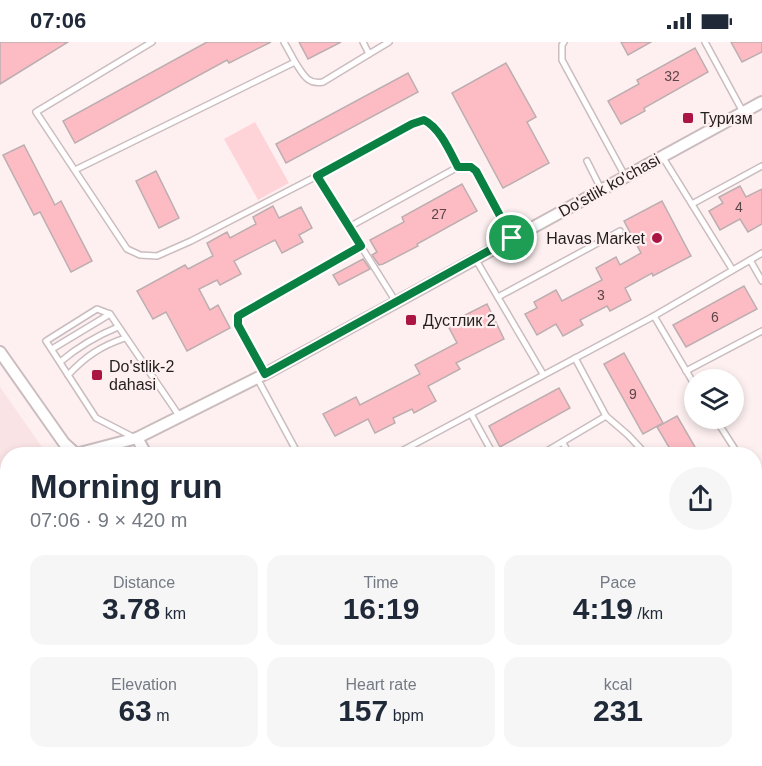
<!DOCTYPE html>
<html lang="en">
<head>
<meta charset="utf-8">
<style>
	:root { --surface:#fff; --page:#f6f6f7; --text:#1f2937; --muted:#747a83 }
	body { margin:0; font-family:Arial,sans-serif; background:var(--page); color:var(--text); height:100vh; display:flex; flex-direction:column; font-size:22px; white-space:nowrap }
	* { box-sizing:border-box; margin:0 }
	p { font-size:20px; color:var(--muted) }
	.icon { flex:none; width:33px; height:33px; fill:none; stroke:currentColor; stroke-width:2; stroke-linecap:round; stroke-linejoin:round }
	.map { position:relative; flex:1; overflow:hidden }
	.sheet { position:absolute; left:0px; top:405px; width:762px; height:320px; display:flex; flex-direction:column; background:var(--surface); border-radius:24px 24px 0 0; box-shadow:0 3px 9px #0003 }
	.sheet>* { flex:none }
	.tools { position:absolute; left:684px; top:327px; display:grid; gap:12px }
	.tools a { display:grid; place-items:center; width:60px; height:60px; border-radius:50%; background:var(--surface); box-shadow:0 3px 9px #0003; font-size:30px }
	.pin { position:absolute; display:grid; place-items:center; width:51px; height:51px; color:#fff; margin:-26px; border:3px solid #fff; border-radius:50%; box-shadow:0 2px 6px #0007 }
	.round { display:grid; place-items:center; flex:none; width:63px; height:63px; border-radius:32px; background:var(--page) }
	.headline { display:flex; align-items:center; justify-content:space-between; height:102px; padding:0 30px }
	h1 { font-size:33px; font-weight:800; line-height:45px }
	.metrics { display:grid; grid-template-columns:repeat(3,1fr); gap:9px; height:102px; padding:6px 30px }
	.metrics div { display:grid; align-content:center; border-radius:15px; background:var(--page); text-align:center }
	.metrics b { font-size:30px; font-weight:800 }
	.metrics small { font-size:16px; font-weight:400 }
	.metrics p { font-size:16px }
	.status { display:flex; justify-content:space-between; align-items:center; height:42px; padding:0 30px; background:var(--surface); direction:ltr }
	.status svg { height:16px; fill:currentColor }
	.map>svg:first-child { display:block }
</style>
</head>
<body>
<div class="status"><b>07:06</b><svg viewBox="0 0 49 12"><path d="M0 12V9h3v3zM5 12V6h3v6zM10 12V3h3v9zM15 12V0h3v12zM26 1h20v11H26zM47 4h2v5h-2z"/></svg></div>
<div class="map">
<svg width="762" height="724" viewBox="0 0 762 724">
	<rect width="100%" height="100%" fill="#fef0f1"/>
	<polygon fill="#fae3e5" points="0,345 47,412 8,412 7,465 0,470"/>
	<polygon fill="#ffd4d9" points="255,80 289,141 258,158 224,97"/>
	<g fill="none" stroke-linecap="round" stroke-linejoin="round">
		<polyline stroke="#e99ba6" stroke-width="4" points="0,510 8,504"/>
	</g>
	<g fill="#fdbcc4" stroke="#bcaeb0" stroke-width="1.5">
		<polygon points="0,0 68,0 0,42"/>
		<polygon points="207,0 271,0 229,21 227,18 75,101 63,79"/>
		<polygon points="299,0 341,0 308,17"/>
		<polygon points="621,0 651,0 628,13"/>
		<polygon points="731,0 762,0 762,10 742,20"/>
		<polygon points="695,6 708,30 644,66 645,69 621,82 608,59 639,42 637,38"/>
		<polygon points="506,21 536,75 527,80 549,121 503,146 452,51"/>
		<polygon points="408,31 418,50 286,121 276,102"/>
		<polygon points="24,103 55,163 61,159 92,219 71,230 40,170 34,173 3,113"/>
		<polygon points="156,129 179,176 159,186 136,139"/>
		<polygon points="462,142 477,169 417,202 418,204 383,222 379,223 372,213 377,210 370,198 404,180 402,175"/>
		<polygon points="740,144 746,155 762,147 762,182 748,190 740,177 720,188 709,169 723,161 719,155"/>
		<polygon points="662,159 691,214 653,234 652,231 625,246 631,258 610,269 607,264 580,278 583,283 563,294 556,282 537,293 525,272 537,266 534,260 556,248 562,259 602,238 596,226 616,215 620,223 641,211 624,179"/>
		<polygon points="273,164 279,176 301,165 312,186 299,193 303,200 282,211 275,198 234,219 241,232 220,243 217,238 199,247 210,268 218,263 230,286 187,309 166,270 153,277 137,249 185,223 188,227 213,214 207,201 227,190 230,196 256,182 253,175"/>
		<polygon points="363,217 370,227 339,243 333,233"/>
		<polygon points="744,244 757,267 686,305 673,283"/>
		<polygon points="487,262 504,297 456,321 460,327 428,344 436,359 414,371 412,367 393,376 395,381 375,391 368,377 335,394 323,372 356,355 360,363 420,332 415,323 457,301 447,282"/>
		<polygon points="624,311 663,381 643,392 604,322"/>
		<polygon points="559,346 570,366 500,405 489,384"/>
		<polygon points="677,374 699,412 673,412 657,385"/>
	</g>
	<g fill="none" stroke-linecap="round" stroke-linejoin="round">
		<g stroke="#cbbdbf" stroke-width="8">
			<g id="lane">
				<polyline points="152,0 36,70 127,207 140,213 157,214 191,199 317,134 396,260"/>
				<polyline points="564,0 562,3 562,18 625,134"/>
				<polyline points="705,0 743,70"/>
				<polyline points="369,12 389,0"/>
				<path d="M295,20c8,12 12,23 28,20l46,-28 -6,-12"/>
				<polyline points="662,114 732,227"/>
				<polyline points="587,119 601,147"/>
				<polyline points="75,128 295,20 284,0"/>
				<path d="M317,134l101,-55c19,-1 32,32 40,46"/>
				<polyline points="692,162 762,124"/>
				<path d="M349,185l109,-60c5,0 10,-1 14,1 11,5 33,57 40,70"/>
				<polyline points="476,218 543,332"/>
				<polyline points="750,218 762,239"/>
				<polyline points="498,255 620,189"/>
				<polyline points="654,274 694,342"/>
				<polyline points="52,307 110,272"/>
				<path d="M60,320c18,-15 36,-26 58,-35"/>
				<polyline points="686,329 762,289"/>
				<polyline points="265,332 238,283 238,274 361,204"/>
				<path d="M68,333c18,-19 33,-29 57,-37"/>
				<polyline points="257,336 298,412"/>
				<polyline points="471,372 493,412"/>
				<polyline points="606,374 628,393 643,409 650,412"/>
				<polyline points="715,376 738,412"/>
				<polyline points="135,396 96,376 46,299 97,267 110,272 180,375"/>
				<polyline points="563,401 569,412"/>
				<polyline points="396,412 654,274 762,211"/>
				<polyline points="542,412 606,374 575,316"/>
				<polyline points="754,434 762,441"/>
				<polyline points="754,541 762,547"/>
				<polyline points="754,588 762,584"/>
				<polyline points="394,717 399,724"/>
			</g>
		</g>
		<g stroke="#cbbdbf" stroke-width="14">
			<g id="street">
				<polyline points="0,310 64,401 76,412 137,396 265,332 762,60"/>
				<polyline points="137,396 146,412"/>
				<polyline points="326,717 331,724"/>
			</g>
		</g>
		<use href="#lane" stroke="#fff" stroke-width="5"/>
		<use href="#street" stroke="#fff" stroke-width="10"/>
	</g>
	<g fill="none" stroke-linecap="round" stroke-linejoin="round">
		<g stroke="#fff" stroke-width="12">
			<path id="route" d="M424,78c16,8 26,32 34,47h13l5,4 36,67 -247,136 -27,-49v-9l123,-70 -44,-70 95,-52z"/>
		</g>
		<use href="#route" stroke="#0b8043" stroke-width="8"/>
	</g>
	<g fill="#aa1545" stroke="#fef0f1" stroke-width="2">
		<rect x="682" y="70" width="12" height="12" rx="3"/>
		<circle cx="657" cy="196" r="6"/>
		<rect x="405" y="272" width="12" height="12" rx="3"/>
		<rect x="91" y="327" width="12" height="12" rx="3"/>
	</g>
	<g text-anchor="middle" stroke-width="4.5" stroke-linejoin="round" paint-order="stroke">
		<g font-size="14" fill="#5a4648">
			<text x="672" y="39">32</text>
			<text x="739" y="170">4</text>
			<text x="439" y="177">27</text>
			<text x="601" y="258">3</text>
			<text x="715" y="280">6</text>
			<text x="633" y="357">9</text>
		</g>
		<g font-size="16" fill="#231e1e" stroke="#fef0f1" text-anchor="start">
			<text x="700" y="82">Туризм</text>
			<text x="645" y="202" text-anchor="end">Havas Market</text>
			<text x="423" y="284">Дустлик 2</text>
			<text x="109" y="330">Do'stlik-2<tspan x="109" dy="18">dahasi</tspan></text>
		</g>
		<g font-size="16" fill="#231e1e" stroke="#fef0f1">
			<text transform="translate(609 143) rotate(-29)" y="6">Do'stlik ko'chasi</text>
		</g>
	</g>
</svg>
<div class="tools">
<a><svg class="icon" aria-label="layers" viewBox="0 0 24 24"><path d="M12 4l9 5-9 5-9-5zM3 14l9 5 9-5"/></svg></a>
</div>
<div class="pin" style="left:512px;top:196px;background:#1e9e55"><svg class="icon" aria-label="arrive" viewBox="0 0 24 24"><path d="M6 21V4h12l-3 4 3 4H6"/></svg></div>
<section class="sheet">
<div class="headline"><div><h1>Morning run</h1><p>07:06 · 9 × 420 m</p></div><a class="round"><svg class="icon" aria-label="share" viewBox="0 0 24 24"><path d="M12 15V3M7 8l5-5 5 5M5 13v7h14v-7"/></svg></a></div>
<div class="metrics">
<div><p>Distance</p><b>3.78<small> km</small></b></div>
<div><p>Time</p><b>16:19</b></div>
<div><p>Pace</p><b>4:19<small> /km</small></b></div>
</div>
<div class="metrics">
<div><p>Elevation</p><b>63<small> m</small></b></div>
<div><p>Heart rate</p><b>157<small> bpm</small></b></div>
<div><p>kcal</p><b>231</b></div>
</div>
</section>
</div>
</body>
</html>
